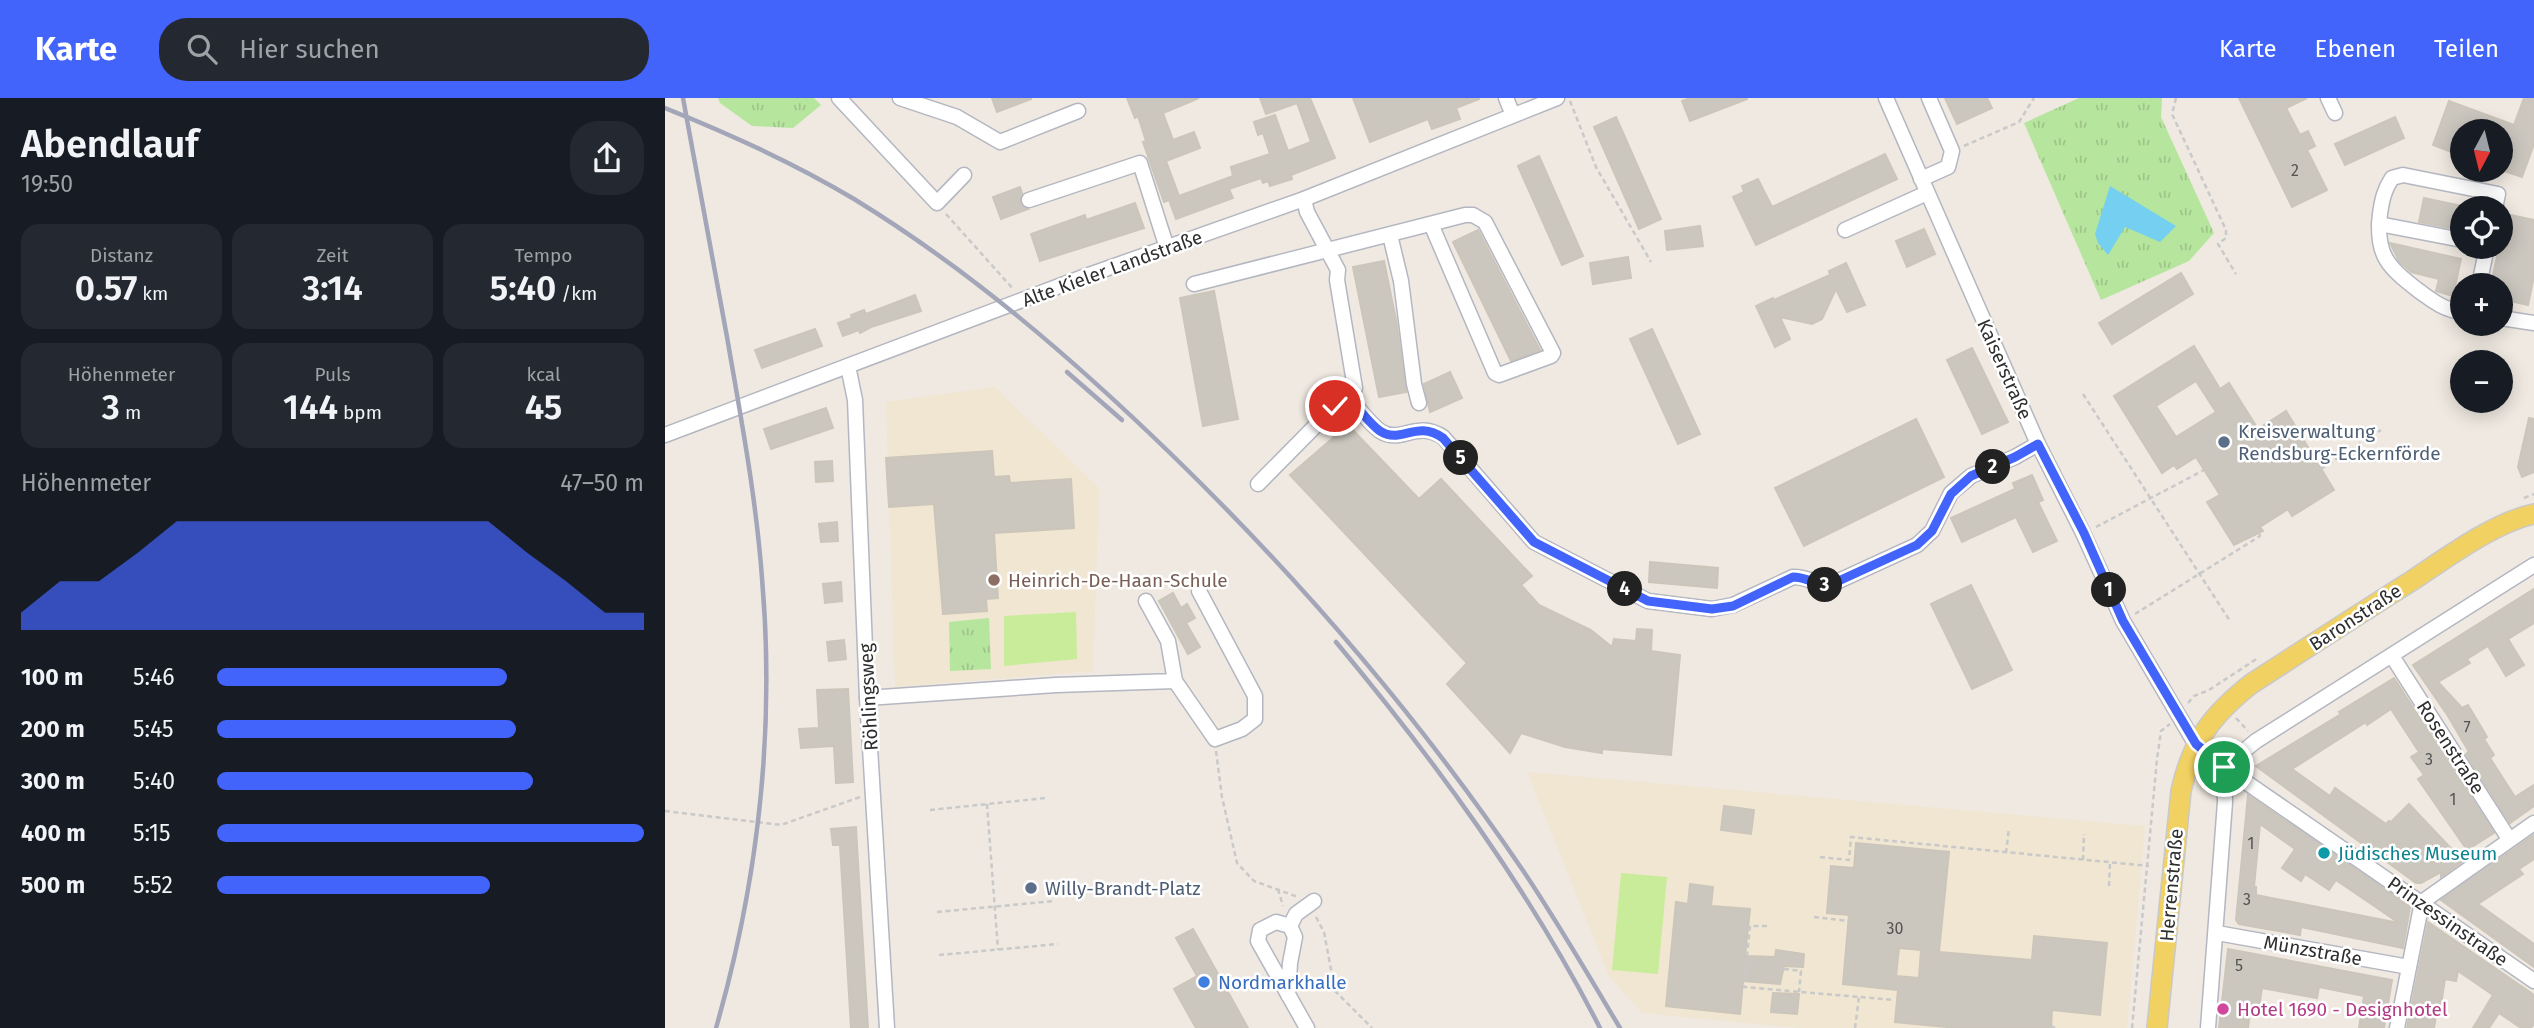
<!DOCTYPE html>
<html lang="de">
<head>
<meta charset="utf-8">
<style>
	:root { --surface:#171b24; --page:#242831; --text:#f1f3f6; --muted:#9ea1a6; --accent:#4264fb }
	body { margin:0; font-family:"Fira Sans",sans-serif; background:var(--page); color:var(--text); height:100vh; display:flex; flex-direction:column; font-size:26px; white-space:nowrap }
	* { box-sizing:border-box; margin:0 }
	p { font-size:23px; color:var(--muted) }
	.icon { flex:none; width:38px; height:38px; fill:none; stroke:currentColor; stroke-width:2; stroke-linecap:round; stroke-linejoin:round }
	.map { position:relative; flex:1; overflow:hidden }
	.side { display:flex; flex-direction:column; background:var(--surface); width:665px }
	.side>* { flex:none }
	.needle { width:46px; rotate:187deg }
	.fabs { position:absolute; left:1785px; top:21px; display:grid; gap:14px }
	.fabs a { display:grid; place-items:center; width:63px; height:63px; border-radius:50%; background:var(--surface); box-shadow:0 4px 18px #0003; font-size:35px }
	.pin { position:absolute; display:grid; place-items:center; width:60px; height:60px; color:#fff; margin:-30px; border:4px solid #fff; border-radius:50%; box-shadow:0 2px 7px #0007 }
	.km { position:absolute; width:35px; height:35px; margin:-18px; border-radius:50%; background:#222; color:#fff; font-size:19px; line-height:35px; text-align:center }
	.round { display:grid; place-items:center; flex:none; width:74px; height:74px; border-radius:28px; background:var(--page) }
	.headline { display:flex; align-items:center; justify-content:space-between; height:119px; padding:0 21px }
	h1 { font-size:38px; font-weight:600; line-height:52px }
	.figures { display:grid; grid-template-columns:repeat(3,1fr); gap:10px; height:119px; padding:7px 21px }
	.figures div { display:grid; align-content:center; border-radius:18px; background:var(--page); text-align:center }
	.figures b { font-size:35px; font-weight:600 }
	.figures small { font-size:19px; font-weight:400 }
	.figures p { font-size:19px }
	.chart { height:196px; padding:14px 21px }
	.chart p { display:flex; justify-content:space-between }
	.chart svg { width:100%; height:126px; margin-top:7px; fill:var(--accent); opacity:.7 }
	ul { padding:0 21px; list-style:none; font-size:23px }
	li { display:grid; grid-template-columns:112px 84px 1fr; align-items:center; height:52px }
	li i { height:18px; border-radius:9px; background:var(--accent) }
	header { display:flex; align-items:center; gap:42px; box-sizing:border-box; height:98px; padding:0 35px; background:var(--accent); color:#fff }
	header strong { font-size:33px }
	nav { display:flex; gap:38px; margin-inline-start:auto; font-size:24px }
	.search { width:490px; height:63px; background:var(--page); display:flex; align-items:center; gap:18px; box-sizing:border-box; padding:0 24px; border-radius:28px; color:var(--muted); font-size:26px }
	main { display:flex; flex:1; min-height:0 }
	.map>svg:first-child { display:block }
</style>
</head>
<body>
<header>
<strong>Karte</strong>
<div class="search"><svg class="icon" aria-label="search" viewBox="0 0 24 24"><circle cx="10" cy="10" r="6"/><path d="M15 15l6 6"/></svg>Hier suchen</div>
<nav><a>Karte</a><a>Ebenen</a><a>Teilen</a></nav>
</header>
<main>
<section class="side">
<div class="headline"><div><h1>Abendlauf</h1><p>19:50</p></div><a class="round"><svg class="icon" aria-label="share" viewBox="0 0 24 24"><path d="M12 15V3M7 8l5-5 5 5M5 13v7h14v-7"/></svg></a></div>
<div class="figures">
<div><p>Distanz</p><b>0.57<small> km</small></b></div>
<div><p>Zeit</p><b>3:14</b></div>
<div><p>Tempo</p><b>5:40<small> /km</small></b></div>
</div>
<div class="figures">
<div><p>Höhenmeter</p><b>3<small> m</small></b></div>
<div><p>Puls</p><b>144<small> bpm</small></b></div>
<div><p>kcal</p><b>45</b></div>
</div>
<div class="chart"><p><span>Höhenmeter</span>47–50 m</p>
<svg viewBox="0 0 160 44" preserveAspectRatio="none"><path d="M0 44V38L10 27L20 27L30 17L40 6L50 6L60 6L70 6L80 6L90 6L100 6L110 6L120 6L130 17L140 27L150 38L160 38V44z"/></svg>
</div>
<ul>
<li><b>100 m</b>5:46<i style="width:68%"></i></li>
<li><b>200 m</b>5:45<i style="width:70%"></i></li>
<li><b>300 m</b>5:40<i style="width:74%"></i></li>
<li><b>400 m</b>5:15<i style="width:100%"></i></li>
<li><b>500 m</b>5:52<i style="width:64%"></i></li>
</ul>
</section>
<div class="map">
<svg width="1869" height="930" viewBox="0 0 1869 930">
	<defs>
		<pattern id="grass-tufts" width="24" height="20" patternUnits="userSpaceOnUse" patternTransform="scale(1.75)"><rect width="24" height="20" fill="#b6e59e"/><path d="M3 7l-1-3M5 7V3M7 7l1-3M15 17l-1-3M17 17v-4M19 17l1-3" fill="none" stroke="#9dc588"/></pattern>
	</defs>
	<rect width="100%" height="100%" fill="#efe9e1"/>
	<g fill="#f0e6d1">
		<polygon points="330,289 434,390 428,573 230,589 221,304"/>
		<polygon points="862,674 1480,728 1462,930 1134,930 977,915 944,878"/>
	</g>
	<g fill="url(#grass-tufts)">
		<polygon points="53,0 149,0 156,7 128,30 87,28 55,5"/>
		<polygon points="1414,0 1497,0 1496,19 1549,135 1524,163 1436,202 1359,25"/>
		<polygon points="324,520 326,571 285,573 284,524"/>
	</g>
	<g fill="#c9ec9a">
		<polygon points="411,514 412,561 339,568 339,518"/>
		<polygon points="956,775 1002,779 993,876 947,872"/>
	</g>
	<polygon fill="#75cff0" points="1445,88 1511,128 1495,144 1460,129 1443,157 1433,145 1430,136"/>
	<g fill="#cbc7bf" stroke="#cbc5ba" stroke-width="2" fill-rule="evenodd">
		<polygon points="327,0 366,0 366,1 332,14"/>
		<polygon points="462,0 534,0 498,15 508,42 529,34 535,50 501,63 514,98 568,78 566,69 605,56 598,35 593,37 589,24 610,17 623,53 646,44 632,5 601,16 595,0 645,0 670,60 626,77 627,81 605,88 603,83 598,85 596,80 564,91 568,100 511,121 504,102 499,104 478,44 481,43 473,18 470,20"/>
		<polygon points="688,0 814,0 814,1 791,10 795,21 767,31 763,21 705,44"/>
		<polygon points="1025,0 1082,0 1082,1 1025,23 1017,3"/>
		<polygon points="1280,0 1322,0 1327,10 1292,26"/>
		<polygon points="1574,0 1642,0 1621,10 1635,37 1643,33 1650,48 1642,52 1662,92 1627,109"/>
		<polygon points="1859,0 1869,0 1869,46 1857,79 1836,72 1836,33 1797,33 1797,58 1768,47 1784,3 1849,27"/>
		<polygon points="951,19 996,121 974,131 929,29"/>
		<polygon points="1730,19 1739,40 1680,67 1670,46"/>
		<polygon points="1220,56 1232,81 1091,147 1068,99 1079,94 1077,88 1093,81 1107,109"/>
		<polygon points="874,58 918,158 897,167 853,68"/>
		<polygon points="355,89 357,95 355,106 363,111 336,121 328,99"/>
		<polygon points="1759,100 1797,108 1797,132 1754,124"/>
		<polygon points="470,105 479,130 375,163 366,136 420,117 421,122"/>
		<polygon points="1841,116 1869,122 1869,178 1863,207 1836,201 1836,187 1826,187"/>
		<polygon points="1035,128 1038,148 1002,152 1000,133"/>
		<polygon points="1259,131 1270,156 1242,169 1231,143"/>
		<polygon points="813,132 875,252 846,263 788,144"/>
		<polygon points="1725,145 1796,161 1788,198 1771,193 1774,181 1746,174 1734,163"/>
		<polygon points="963,159 966,180 928,186 925,165"/>
		<polygon points="719,163 731,222 741,294 714,299 688,169"/>
		<polygon points="1181,165 1200,207 1182,214 1171,191 1157,221 1147,226 1115,219 1125,241 1110,249 1091,208 1108,200 1109,202 1165,177 1164,173"/>
		<polygon points="1516,175 1528,196 1447,246 1434,225"/>
		<polygon points="549,193 573,321 538,328 515,200"/>
		<polygon points="250,197 256,213 206,229 195,235 194,232 178,238 173,225 187,220 186,217 199,212 201,216"/>
		<polygon points="150,231 157,248 97,270 90,252"/>
		<polygon points="987,231 1035,336 1013,346 965,241"/>
		<path d="M1529,248l26,43 9,-6 29,46 28,-18 48,79 -42,26 -4,-7 -28,18 3,4 -29,14 -27,-43 13,-7 -24,-38 -19,12 -3,-4 -12,8 -48,-77zM1531,283l20,31 -40,25 -20,-31z"/>
		<polygon points="1307,250 1343,324 1317,336 1282,262"/>
		<polygon points="785,274 797,300 765,314 759,286"/>
		<polygon points="161,310 168,330 106,351 99,331"/>
		<polygon points="1864,320 1869,321 1869,374 1857,379 1853,369"/>
		<polygon points="1251,321 1279,379 1139,448 1110,390"/>
		<polygon points="683,327 754,401 776,381 867,478 856,487 874,507 926,532 947,549 949,541 971,543 972,531 987,532 986,553 1015,557 1006,657 937,651 937,655 900,649 856,635 845,655 782,586 802,565 625,377"/>
		<polygon points="327,353 329,379 344,378 345,385 406,381 409,430 329,435 333,500 321,501 322,513 278,516 269,406 224,409 221,360"/>
		<polygon points="167,363 168,383 151,384 150,364"/>
		<polygon points="1367,377 1378,402 1373,404 1392,443 1368,454 1351,419 1297,444 1286,420 1350,391 1348,385"/>
		<polygon points="172,424 173,443 156,444 154,426"/>
		<polygon points="985,464 1053,470 1052,490 984,484"/>
		<polygon points="176,484 177,503 160,505 158,486"/>
		<polygon points="1306,487 1347,572 1307,591 1266,506"/>
		<polygon points="1869,491 1869,525 1843,541 1859,567 1841,578 1823,548 1802,561 1805,565 1773,584 1797,610 1803,607 1822,639 1819,641 1829,657 1825,660 1850,699 1869,687 1869,708 1845,725 1801,656 1804,654 1783,618 1748,567"/>
		<polygon points="508,495 516,510 522,506 530,520 521,525 535,549 523,556 494,503"/>
		<polygon points="179,542 181,561 164,563 162,544"/>
		<polygon points="1729,580 1829,735 1802,752 1753,681 1759,677 1746,659 1754,654 1726,611 1702,627 1701,624 1627,671 1665,698 1670,690 1721,726 1724,723 1726,724 1744,706 1798,763 1776,779 1776,774 1756,785 1751,785 1591,668 1676,616 1674,614"/>
		<polygon points="183,591 188,684 171,685 169,648 136,650 134,631 154,630 152,592"/>
		<path d="M1583,697l162,112 -7,41 -102,-21 -1,8 -61,-11 -3,-4zM1595,726l35,25 -13,19 19,13 4,-7 24,16 7,-10 63,43 -143,-28v-8h-2z"/>
		<polygon points="1059,708 1089,712 1086,736 1056,732"/>
		<polygon points="191,729 192,748 203,930 186,930 175,747 168,747 166,731"/>
		<polygon points="1869,737 1869,761 1854,771 1858,776 1813,806 1869,846 1869,869 1776,802"/>
		<path d="M1191,745l93,9 -10,100 93,8 2,-24 73,7 -7,72 -48,-5 -1,18h-94l-62,-6 3,-32 -55,-6 6,-69 -22,-2 4,-47 23,2zM1234,850l22,2 -2,28 -23,-2z"/>
		<polygon points="1025,786 1048,789 1046,808 1085,811 1080,858 1110,859 1111,852 1139,856 1138,869 1119,868 1115,886 1078,883 1075,916 1001,908 1011,804 1023,806"/>
		<polygon points="1763,824 1869,897 1869,926 1866,930 1856,930 1834,915 1824,930 1808,930 1828,897 1793,873 1791,883 1780,881 1774,919 1771,918 1769,930 1742,930"/>
		<polygon points="528,831 583,930 531,930 509,891 532,878 511,840"/>
		<polygon points="1563,851 1727,882 1719,930 1694,930 1699,898 1654,889 1652,900 1597,890 1593,916 1585,915 1583,930 1554,930"/>
		<polygon points="1108,895 1134,896 1132,916 1106,914"/>
	</g>
	<g fill="none" stroke-linecap="round" stroke-linejoin="round">
		<g stroke="#b4b7c1" stroke-width="17">
			<g id="minor">
				<polyline points="174,0 272,105 299,77"/>
				<polyline points="235,0 292,19 335,44 413,13"/>
				<polyline points="841,0 848,17"/>
				<polyline points="1221,0 1373,346 1418,435 1458,523 1531,647 1559,669 1869,883"/>
				<polyline points="1663,0 1670,15"/>
				<polyline points="1256,81 1283,69 1287,53 1264,0"/>
				<polyline points="639,101 642,114 673,172 672,182 690,290"/>
				<polyline points="364,102 475,65 502,150"/>
				<polyline points="1714,126 1797,142"/>
				<polyline points="1180,132 1262,95"/>
				<polyline points="725,137 736,183 749,286 754,305"/>
				<polyline points="529,186 800,117 808,117 820,124 888,255 886,258 834,277 830,275 766,126"/>
				<polyline points="1814,187 1822,149"/>
				<path d="M1797,214c-18,-2 -29,-11 -43,-21 -31,-24 -44,-36 -39,-77 2,-14 4,-24 12,-36l11,-3 95,19 -3,14"/>
				<polyline points="1836,220 1869,225"/>
				<polyline points="183,268 190,302 202,600 222,930"/>
				<polyline points="0,337 418,179 639,101 892,0"/>
				<path d="M593,386l77,-78 18,-3c9,9 17,21 27,28 21,14 36,-12 63,6l91,105 114,59 64,8 21,-4 60,-28c14,-1 24,9 39,7l85,-39 15,-14 19,-38 20,-17 44,-19 23,-13"/>
				<polyline points="1727,558 1844,741"/>
				<polyline points="510,583 550,641 577,631 590,621 590,598 534,493"/>
				<polyline points="202,600 391,587 510,583 503,543 481,503"/>
				<polyline points="1559,669 1591,643 1869,467"/>
				<polyline points="1757,804 1869,725"/>
				<polyline points="625,828 631,816 649,803"/>
				<polyline points="1552,835 1744,869"/>
				<polyline points="623,897 625,865 630,839 625,828 611,824 595,832 593,843 642,930"/>
				<polyline points="1543,930 1560,704 1559,669"/>
				<polyline points="1732,930 1757,804"/>
			</g>
		</g>
		<g stroke="#c9c9c9" stroke-width="22">
			<path id="major" d="M1492,930l24,-237c11,-50 31,-76 70,-107 54,-35 108,-70 162,-104 33,-22 82,-58 121,-66"/>
		</g>
		<g stroke="#c9c9c9" stroke-width="2.5" stroke-dasharray="5 3.5" stroke-linecap="butt">
			<polyline points="1511,0 1507,16 1561,132 1561,140 1553,146 1571,176"/>
			<polyline points="905,3 931,69 986,164"/>
			<polyline points="1299,48 1354,24 1369,0"/>
			<polyline points="281,116 349,192"/>
			<polyline points="1418,296 1565,523"/>
			<polyline points="1656,371 1716,332"/>
			<polyline points="1859,400 1869,396"/>
			<polyline points="1431,429 1539,372"/>
			<polyline points="1470,516 1595,438 1594,435"/>
			<polyline points="1523,605 1529,598 1544,592 1593,560"/>
			<polyline points="1571,620 1583,633"/>
			<polyline points="551,653 557,699 572,765 589,783 633,799"/>
			<polyline points="322,706 333,852"/>
			<polyline points="265,712 381,700"/>
			<polyline points="0,713 116,727 195,699"/>
			<polyline points="1341,755 1344,730"/>
			<polyline points="1155,759 1184,762 1186,739 1484,768"/>
			<polyline points="1418,762 1419,736"/>
			<polyline points="1444,788 1445,765"/>
			<polyline points="613,791 618,808"/>
			<polyline points="272,814 389,803"/>
			<polyline points="651,819 659,834 670,893 707,930"/>
			<polyline points="1149,819 1184,823"/>
			<polyline points="1102,828 1085,828 1079,889 1229,902"/>
			<polyline points="274,857 393,846"/>
			<polyline points="1119,871 1136,873 1134,894"/>
			<polyline points="1386,928 1390,930"/>
			<polyline points="1190,930 1194,899"/>
			<polyline points="1467,930 1492,661 1496,633 1505,626"/>
		</g>
		<use href="#minor" stroke="#fff" stroke-width="14"/>
		<use href="#major" stroke="#f2d163" stroke-width="19"/>
		<g stroke="#a3a6b8" stroke-width="4.5">
			<path d="M18,0c15,80 29,160 44,239 14,81 29,160 35,241 13,151 -4,304 -46,450"/>
			<path d="M0,10c65,26 129,55 189,91 116,71 219,160 316,254 132,128 251,267 354,419 34,51 65,104 96,156"/>
			<polyline points="402,274 457,322"/>
			<path d="M671,544c100,120 193,247 264,386"/>
		</g>
	</g>
	<g fill="none" stroke-linecap="round" stroke-linejoin="round">
		<g stroke="#fff" stroke-width="14">
			<path id="route" d="M670,308l18,-3c9,9 17,21 27,28 21,14 36,-12 63,7l91,104 114,59 64,8 21,-3 60,-29c14,0 24,9 39,7l85,-39 15,-14 19,-37 20,-18 44,-19 23,-13 46,89 39,88 73,123 28,23"/>
		</g>
		<use href="#route" stroke="#4264fb" stroke-width="9"/>
	</g>
	<g fill="#5c6f8a" stroke="#fff" stroke-width="2.5">
		<circle cx="1559" cy="344" r="7"/>
		<circle cx="366" cy="790" r="7"/>
	</g>
	<circle fill="#8d6e63" stroke="#fff" stroke-width="2.5" cx="329" cy="482" r="7"/>
	<circle fill="#0f9aa8" stroke="#fff" stroke-width="2.5" cx="1659" cy="755" r="7"/>
	<circle fill="#3f7fe0" stroke="#fff" stroke-width="2.5" cx="539" cy="884" r="7"/>
	<circle fill="#d1479c" stroke="#fff" stroke-width="2.5" cx="1558" cy="911" r="7"/>
	<g text-anchor="middle" stroke-width="5" stroke-linejoin="round" paint-order="stroke">
		<g font-size="16" fill="#555452">
			<text x="1630" y="78">2</text>
			<text x="1802" y="635">7</text>
			<text x="1764" y="667">3</text>
			<text x="1788" y="707">1</text>
			<text x="1586" y="751">1</text>
			<text x="1582" y="807">3</text>
			<text x="1230" y="836">30</text>
			<text x="1574" y="873">5</text>
		</g>
		<g font-size="19" fill="#2e2e2e" stroke="#fff">
			<text transform="translate(447 170) rotate(-20)" y="7">Alte Kieler Landstraße</text>
			<text transform="translate(1340 271) rotate(66)" y="7">Kaiserstraße</text>
			<text transform="translate(1690 519) rotate(-33)" y="7">Baronstraße</text>
			<text transform="translate(203 599) rotate(-93)" y="7">Röhlingsweg</text>
			<text transform="translate(1786 649) rotate(57)" y="7">Rosenstraße</text>
			<text transform="translate(1506 787) rotate(-85)" y="7">Herrenstraße</text>
			<text transform="translate(1783 823) rotate(35)" y="7">Prinzessinstraße</text>
			<text transform="translate(1648 852) rotate(10)" y="7">Münzstraße</text>
		</g>
		<g font-size="19" fill="#4e5e75" stroke="#fff" text-anchor="start">
			<text x="1573" y="340">Kreisverwaltung<tspan x="1573" dy="22">Rendsburg-Eckernförde</tspan></text>
			<text x="380" y="797">Willy-Brandt-Platz</text>
		</g>
		<g font-size="19" fill="#785e54" stroke="#fff" text-anchor="start">
			<text x="343" y="489">Heinrich-De-Haan-Schule</text>
		</g>
		<g font-size="19" fill="#0d838f" stroke="#fff" text-anchor="start">
			<text x="1673" y="762">Jüdisches Museum</text>
		</g>
		<g font-size="19" fill="#366cbe" stroke="#fff" text-anchor="start">
			<text x="553" y="891">Nordmarkhalle</text>
		</g>
		<g font-size="19" fill="#b23c85" stroke="#fff" text-anchor="start">
			<text x="1572" y="918">Hotel 1690 - Designhotel</text>
		</g>
	</g>
</svg>
<div class="fabs">
<a><svg class="needle" viewBox="-14 -14 28 28"><path d="M0-13l5 13h-10z" fill="#e53935"/><path d="M0 13l5-13h-10z" fill="#9ea1a6"/></svg></a>
<a><svg class="icon" aria-label="locate" viewBox="0 0 24 24"><circle cx="12" cy="12" r="6"/><path d="M12 2v4M12 18v4M2 12h4M18 12h4"/></svg></a>
<a>+</a>
<a>−</a>
</div>
<div class="pin" style="left:1559px;top:669px;background:#1e9e55"><svg class="icon" aria-label="arrive" viewBox="0 0 24 24"><path d="M6 21V4h12l-3 4 3 4H6"/></svg></div>
<div class="pin" style="left:670px;top:308px;background:#d93025"><svg class="icon" aria-label="check" viewBox="0 0 24 24"><path d="M5 12l5 5 9-10"/></svg></div>
<b class="km" style="left:1444px;top:492px">1</b>
<b class="km" style="left:1328px;top:369px">2</b>
<b class="km" style="left:1160px;top:487px">3</b>
<b class="km" style="left:960px;top:491px">4</b>
<b class="km" style="left:796px;top:360px">5</b>
</div>
</main>
</body>
</html>
